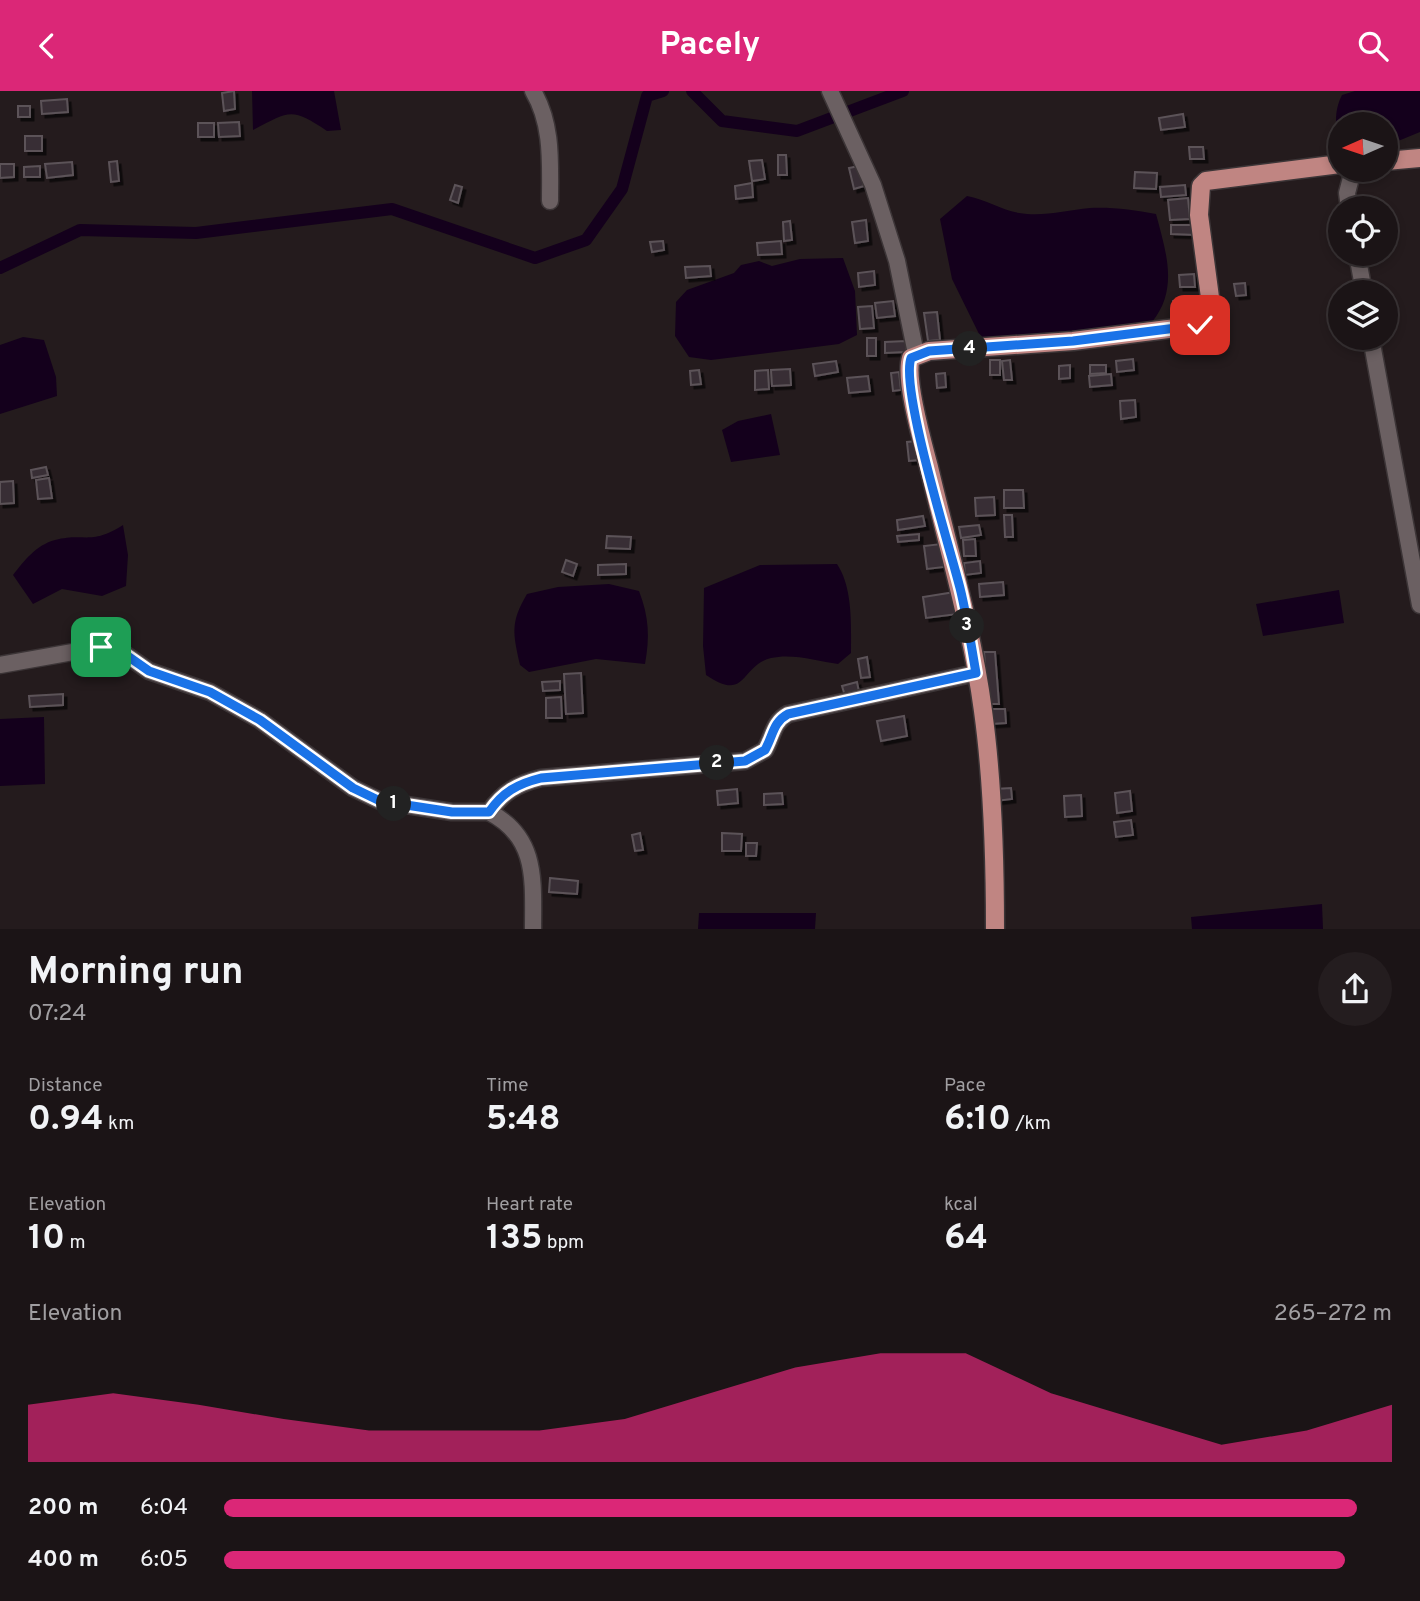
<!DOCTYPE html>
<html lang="en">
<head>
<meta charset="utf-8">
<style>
	:root { --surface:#1b1416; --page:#241d1f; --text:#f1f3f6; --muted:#a09ea1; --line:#393335; --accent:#db2777 }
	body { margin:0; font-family:Overpass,sans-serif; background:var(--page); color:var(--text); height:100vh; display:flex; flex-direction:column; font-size:26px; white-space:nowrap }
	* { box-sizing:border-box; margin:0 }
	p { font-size:23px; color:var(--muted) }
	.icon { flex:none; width:38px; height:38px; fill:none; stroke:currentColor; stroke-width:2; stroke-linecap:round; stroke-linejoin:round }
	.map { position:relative; height:838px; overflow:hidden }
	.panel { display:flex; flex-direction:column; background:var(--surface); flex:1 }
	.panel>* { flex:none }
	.needle { width:46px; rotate:267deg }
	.fabs { position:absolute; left:1328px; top:21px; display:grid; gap:14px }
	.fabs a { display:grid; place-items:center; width:70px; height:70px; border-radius:50%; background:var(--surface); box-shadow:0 4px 10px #0003,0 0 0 2px var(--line); font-size:35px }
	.pin { position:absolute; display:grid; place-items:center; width:60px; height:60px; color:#fff; margin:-30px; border-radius:14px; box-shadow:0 4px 10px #0006 }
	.km { position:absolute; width:35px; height:35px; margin:-18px; border-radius:50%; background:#222; color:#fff; font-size:19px; line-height:35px; text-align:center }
	.round { display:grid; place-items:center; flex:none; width:74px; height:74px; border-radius:37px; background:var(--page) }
	.head { display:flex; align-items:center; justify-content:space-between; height:119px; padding:0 28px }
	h1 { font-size:38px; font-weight:700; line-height:52px }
	.figures { display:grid; grid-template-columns:repeat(3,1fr); gap:10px; height:119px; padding:7px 28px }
	.figures div { display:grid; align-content:center }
	.figures b { font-size:35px; font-weight:700 }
	.figures small { font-size:19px; font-weight:400 }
	.figures p { font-size:19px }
	.chart { height:196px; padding:14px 28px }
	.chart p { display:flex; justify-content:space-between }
	.chart svg { width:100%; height:126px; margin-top:7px; fill:var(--accent); opacity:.7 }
	ul { padding:0 28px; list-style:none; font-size:23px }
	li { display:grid; grid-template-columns:112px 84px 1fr; align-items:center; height:52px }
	li i { height:18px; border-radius:9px; background:var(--accent) }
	header { display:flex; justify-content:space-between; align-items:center; height:91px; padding:0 28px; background:var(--accent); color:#fff; font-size:32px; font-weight:700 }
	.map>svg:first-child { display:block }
</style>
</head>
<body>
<header><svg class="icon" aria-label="back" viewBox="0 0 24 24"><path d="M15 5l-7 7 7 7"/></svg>Pacely<svg class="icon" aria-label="search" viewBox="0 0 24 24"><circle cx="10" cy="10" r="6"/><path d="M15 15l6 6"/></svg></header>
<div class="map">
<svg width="1420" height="838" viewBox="0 0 1420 838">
	<defs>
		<filter id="shadow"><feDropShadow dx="3.5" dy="3.5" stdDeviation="0" flood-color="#0009"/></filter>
	</defs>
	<rect width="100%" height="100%" fill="#241b1d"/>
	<g fill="#14001c">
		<path d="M252,0h82l7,39 -14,1c-36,-24 -37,-20 -74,-1z"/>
		<path d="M1355,0h65v41l-34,14v-22h-46v22c-4,-19 -7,-33 2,-51z"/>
		<path d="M967,105c18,3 34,14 52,17 25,4 47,-3 71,-5 23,-1 44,2 66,6 10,38 23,75 -4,108l-164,18 -8,-4 -28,-57 -12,-60z"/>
		<polygon points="843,167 855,200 857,244 839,253 711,269 689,266 675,245 676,211 687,199 734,182 741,174 759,170 772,175 800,168"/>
		<polygon points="23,246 44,249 56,286 57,305 0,323 0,254"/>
		<polygon points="771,323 780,364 731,371 722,339 738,330"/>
		<path d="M123,434l5,30 -2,31 -24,10 -40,-7 -29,15 -20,-29c11,-14 23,-30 42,-35 30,-8 35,6 68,-15z"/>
		<path d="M837,473c16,24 14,61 14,89l-13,11c-20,-3 -46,-11 -67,-6 -31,8 -24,45 -65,17l-3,-29 1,-58 56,-23z"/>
		<path d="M609,493l30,7c10,26 11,46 6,73l-49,-5 -67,13 -9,-7c-7,-32 -10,-42 7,-71l31,-7z"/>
		<polygon points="1339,499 1344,532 1263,545 1256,513"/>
		<polygon points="44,626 45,693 0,695 0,628"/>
		<polygon points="1322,813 1323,838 1192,838 1191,826"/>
		<polygon points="699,822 816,822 815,838 698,838"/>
	</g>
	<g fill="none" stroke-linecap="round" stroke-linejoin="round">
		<g stroke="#14001c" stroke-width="12">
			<polyline points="692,0 722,30 797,40 903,0"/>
			<polyline points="0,177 80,139 196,142 392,118 535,167 586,149 622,98 647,5 663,0"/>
		</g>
	</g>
	<g fill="#372f34" stroke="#5c5359" stroke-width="2" filter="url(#shadow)">
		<polygon points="234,0 235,18 224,20 222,2"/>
		<polygon points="67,8 68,21 42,23 41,10"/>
		<rect x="18" y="15" width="12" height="11"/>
		<polygon points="1183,23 1185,36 1161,39 1159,27"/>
		<polygon points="239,31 240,45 219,46 218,32"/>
		<rect x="198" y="32" width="16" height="14"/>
		<rect x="25" y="45" width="17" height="15"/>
		<polygon points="1189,56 1203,56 1204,68 1190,68"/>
		<polygon points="778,64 786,64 787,84 778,84"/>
		<polygon points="762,69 765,88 752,90 749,70"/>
		<polygon points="117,70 119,90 111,91 109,71"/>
		<polygon points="72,71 73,84 47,87 45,73"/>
		<polygon points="0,73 14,73 14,86 0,87"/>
		<polygon points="40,75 40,86 24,86 24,76"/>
		<polygon points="859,75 864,95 854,98 849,77"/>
		<polygon points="1135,81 1157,82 1156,98 1134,97"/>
		<polygon points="752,92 753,106 736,108 735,95"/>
		<polygon points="455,94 462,96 458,112 450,109"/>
		<polygon points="1185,94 1186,104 1161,106 1160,96"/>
		<polygon points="1188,107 1190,128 1170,129 1168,109"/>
		<polygon points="866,129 868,150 855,152 852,131"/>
		<polygon points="790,130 792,149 784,150 783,131"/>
		<polygon points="1171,134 1196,134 1196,144 1171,143"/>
		<polygon points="663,150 664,159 652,161 650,151"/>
		<polygon points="781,150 782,163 758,164 757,152"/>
		<polygon points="710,175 711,185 686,187 685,176"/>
		<polygon points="874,180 875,194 859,196 858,182"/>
		<polygon points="1194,183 1195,196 1180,196 1179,184"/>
		<polygon points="1245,192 1246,204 1236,205 1234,193"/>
		<polygon points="1190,209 1191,223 1174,224 1173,210"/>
		<polygon points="893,210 895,225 877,227 875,212"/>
		<polygon points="872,215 874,237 860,238 858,216"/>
		<polygon points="937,221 940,249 928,250 924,222"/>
		<rect x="867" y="247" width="9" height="18"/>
		<polygon points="906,250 906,261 885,262 885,251"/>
		<polygon points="1133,268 1134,279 1117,281 1116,270"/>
		<rect x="990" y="269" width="10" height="15"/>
		<polygon points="1010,269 1012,289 1004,289 1002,270"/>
		<polygon points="836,270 838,281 815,285 813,273"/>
		<polygon points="1070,274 1070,287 1059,288 1059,275"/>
		<polygon points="1090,274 1106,274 1106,282 1090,283"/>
		<polygon points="790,278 791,294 772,295 771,279"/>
		<polygon points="699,279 701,293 691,294 690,280"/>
		<polygon points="768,279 769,298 755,299 755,280"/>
		<polygon points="899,281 901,299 893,300 891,282"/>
		<polygon points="945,282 946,296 937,297 936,283"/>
		<polygon points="1111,283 1112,294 1090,296 1089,285"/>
		<polygon points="868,285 870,300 849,302 847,287"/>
		<polygon points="1135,309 1136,326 1121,328 1120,310"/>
		<polygon points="917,350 919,369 909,370 907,351"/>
		<polygon points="46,376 48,384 32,387 31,379"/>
		<polygon points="49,387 52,407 38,408 36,389"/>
		<polygon points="13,390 14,412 0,413 0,391"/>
		<polygon points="1004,399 1023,399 1024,417 1004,417"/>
		<polygon points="994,406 995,424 976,425 975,407"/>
		<polygon points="1004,424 1012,424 1013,446 1005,446"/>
		<polygon points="923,425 925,435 898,439 897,429"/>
		<polygon points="979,434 981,444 961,447 959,436"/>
		<polygon points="919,443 919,449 898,451 897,445"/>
		<polygon points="607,445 631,446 630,458 606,457"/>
		<polygon points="975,448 976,465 964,465 963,449"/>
		<polygon points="941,453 944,476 927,478 924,455"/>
		<polygon points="566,469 577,473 573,485 562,481"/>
		<polygon points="980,470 981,482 965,484 964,472"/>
		<polygon points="626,473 626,483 598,484 598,474"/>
		<polygon points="1003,491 1004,504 980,506 979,493"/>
		<polygon points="955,501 958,523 926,527 923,506"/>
		<polygon points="984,561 995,561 999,613 988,613"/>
		<polygon points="867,566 870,586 861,587 858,568"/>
		<polygon points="581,582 583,622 566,623 564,583"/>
		<polygon points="560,590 560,599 543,600 542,591"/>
		<polygon points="857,591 859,601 845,605 842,595"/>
		<polygon points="63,603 63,614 30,616 29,605"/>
		<polygon points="561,606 562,627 546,627 546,607"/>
		<polygon points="990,618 1005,618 1006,632 991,633"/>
		<polygon points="904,625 907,645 881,650 877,630"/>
		<polygon points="1011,697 1012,708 996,710 995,698"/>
		<polygon points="737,698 738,712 718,714 717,700"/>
		<polygon points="1130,700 1132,720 1117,722 1115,702"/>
		<polygon points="782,702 783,713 764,714 764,703"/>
		<polygon points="1081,704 1082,725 1065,726 1064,705"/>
		<polygon points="1131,729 1133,744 1116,746 1114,731"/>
		<polygon points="640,742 643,759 635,760 632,744"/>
		<polygon points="722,742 742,743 741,760 722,760"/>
		<polygon points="746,752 757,752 756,765 746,765"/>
		<polygon points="550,787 578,790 577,803 549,801"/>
	</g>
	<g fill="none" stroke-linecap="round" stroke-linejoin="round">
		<g stroke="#3c3537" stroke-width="19">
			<g id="minor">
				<path d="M533,0c20,34 17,72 17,110"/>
				<polyline points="830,0 873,94 897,170 916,263"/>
				<polyline points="1349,117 1347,102 1353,79"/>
				<polyline points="1357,163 1364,201"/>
				<polyline points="1371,247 1420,514"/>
				<path d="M0,574l101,-18 18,3 30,21 61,21 50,28 93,68 27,13 72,11h37c14,-20 28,-28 52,-34l204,-17 20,-11c8,-14 8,-28 23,-36l188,-41"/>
				<path d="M489,721c49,25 44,69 44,117"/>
			</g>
		</g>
		<g stroke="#3c3537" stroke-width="21">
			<g id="major">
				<polyline points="1386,70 1420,67"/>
				<path d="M995,838c0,-72 -2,-146 -12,-218 -11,-83 -35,-163 -54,-244 -6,-23 -25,-88 -18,-109l18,-7 144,-10 127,-16 8,-8 3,-12 -12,-90 2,-29 5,-5 134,-17"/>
			</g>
		</g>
		<use href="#minor" stroke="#6b6062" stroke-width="16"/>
		<use href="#major" stroke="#c08582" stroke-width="18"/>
	</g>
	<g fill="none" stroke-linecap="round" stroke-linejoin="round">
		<g stroke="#fff" stroke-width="14">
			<path id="route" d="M101,556l18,3 30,21 61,21 50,28 93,68 27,13 72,11h37c14,-20 28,-28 52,-34l204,-17 20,-11c8,-14 8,-28 23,-36l188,-41c-5,-28 -9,-57 -16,-85 -10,-40 -60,-199 -49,-230l18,-7 144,-10 127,-16"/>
		</g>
		<use href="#route" stroke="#1a73e8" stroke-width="9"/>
	</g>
</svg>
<div class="fabs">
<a><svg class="needle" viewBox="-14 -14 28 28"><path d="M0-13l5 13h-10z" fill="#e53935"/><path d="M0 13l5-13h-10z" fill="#a09ea1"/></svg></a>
<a><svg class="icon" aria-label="locate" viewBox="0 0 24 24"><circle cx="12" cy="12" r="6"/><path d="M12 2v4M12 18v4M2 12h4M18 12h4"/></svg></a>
<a><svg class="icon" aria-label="layers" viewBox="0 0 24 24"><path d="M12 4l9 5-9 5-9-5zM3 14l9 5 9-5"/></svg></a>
</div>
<div class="pin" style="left:101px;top:556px;background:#1e9e55"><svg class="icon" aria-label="arrive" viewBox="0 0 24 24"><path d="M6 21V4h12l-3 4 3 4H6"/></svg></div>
<div class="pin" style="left:1200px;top:234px;background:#d93025"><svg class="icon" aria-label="check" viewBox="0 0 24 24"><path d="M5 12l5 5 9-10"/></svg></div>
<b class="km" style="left:394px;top:713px">1</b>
<b class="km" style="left:717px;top:672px">2</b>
<b class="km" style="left:967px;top:535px">3</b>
<b class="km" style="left:970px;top:258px">4</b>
</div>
<section class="panel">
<div class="head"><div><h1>Morning run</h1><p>07:24</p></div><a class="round"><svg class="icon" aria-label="share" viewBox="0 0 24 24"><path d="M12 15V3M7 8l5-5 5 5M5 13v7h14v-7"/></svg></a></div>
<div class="figures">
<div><p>Distance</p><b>0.94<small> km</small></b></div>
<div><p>Time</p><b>5:48</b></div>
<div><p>Pace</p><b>6:10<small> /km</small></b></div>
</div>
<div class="figures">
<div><p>Elevation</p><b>10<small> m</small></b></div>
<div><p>Heart rate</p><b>135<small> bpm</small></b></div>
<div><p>kcal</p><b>64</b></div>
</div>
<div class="chart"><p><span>Elevation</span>265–272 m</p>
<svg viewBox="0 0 160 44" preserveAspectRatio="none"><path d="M0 44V24L10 20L20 24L30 29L40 33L50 33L60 33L70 29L80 20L90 11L100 6L110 6L120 20L130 29L140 38L150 33L160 24V44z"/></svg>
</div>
<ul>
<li><b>200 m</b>6:04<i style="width:97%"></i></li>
<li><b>400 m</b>6:05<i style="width:96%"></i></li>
</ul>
</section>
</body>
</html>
